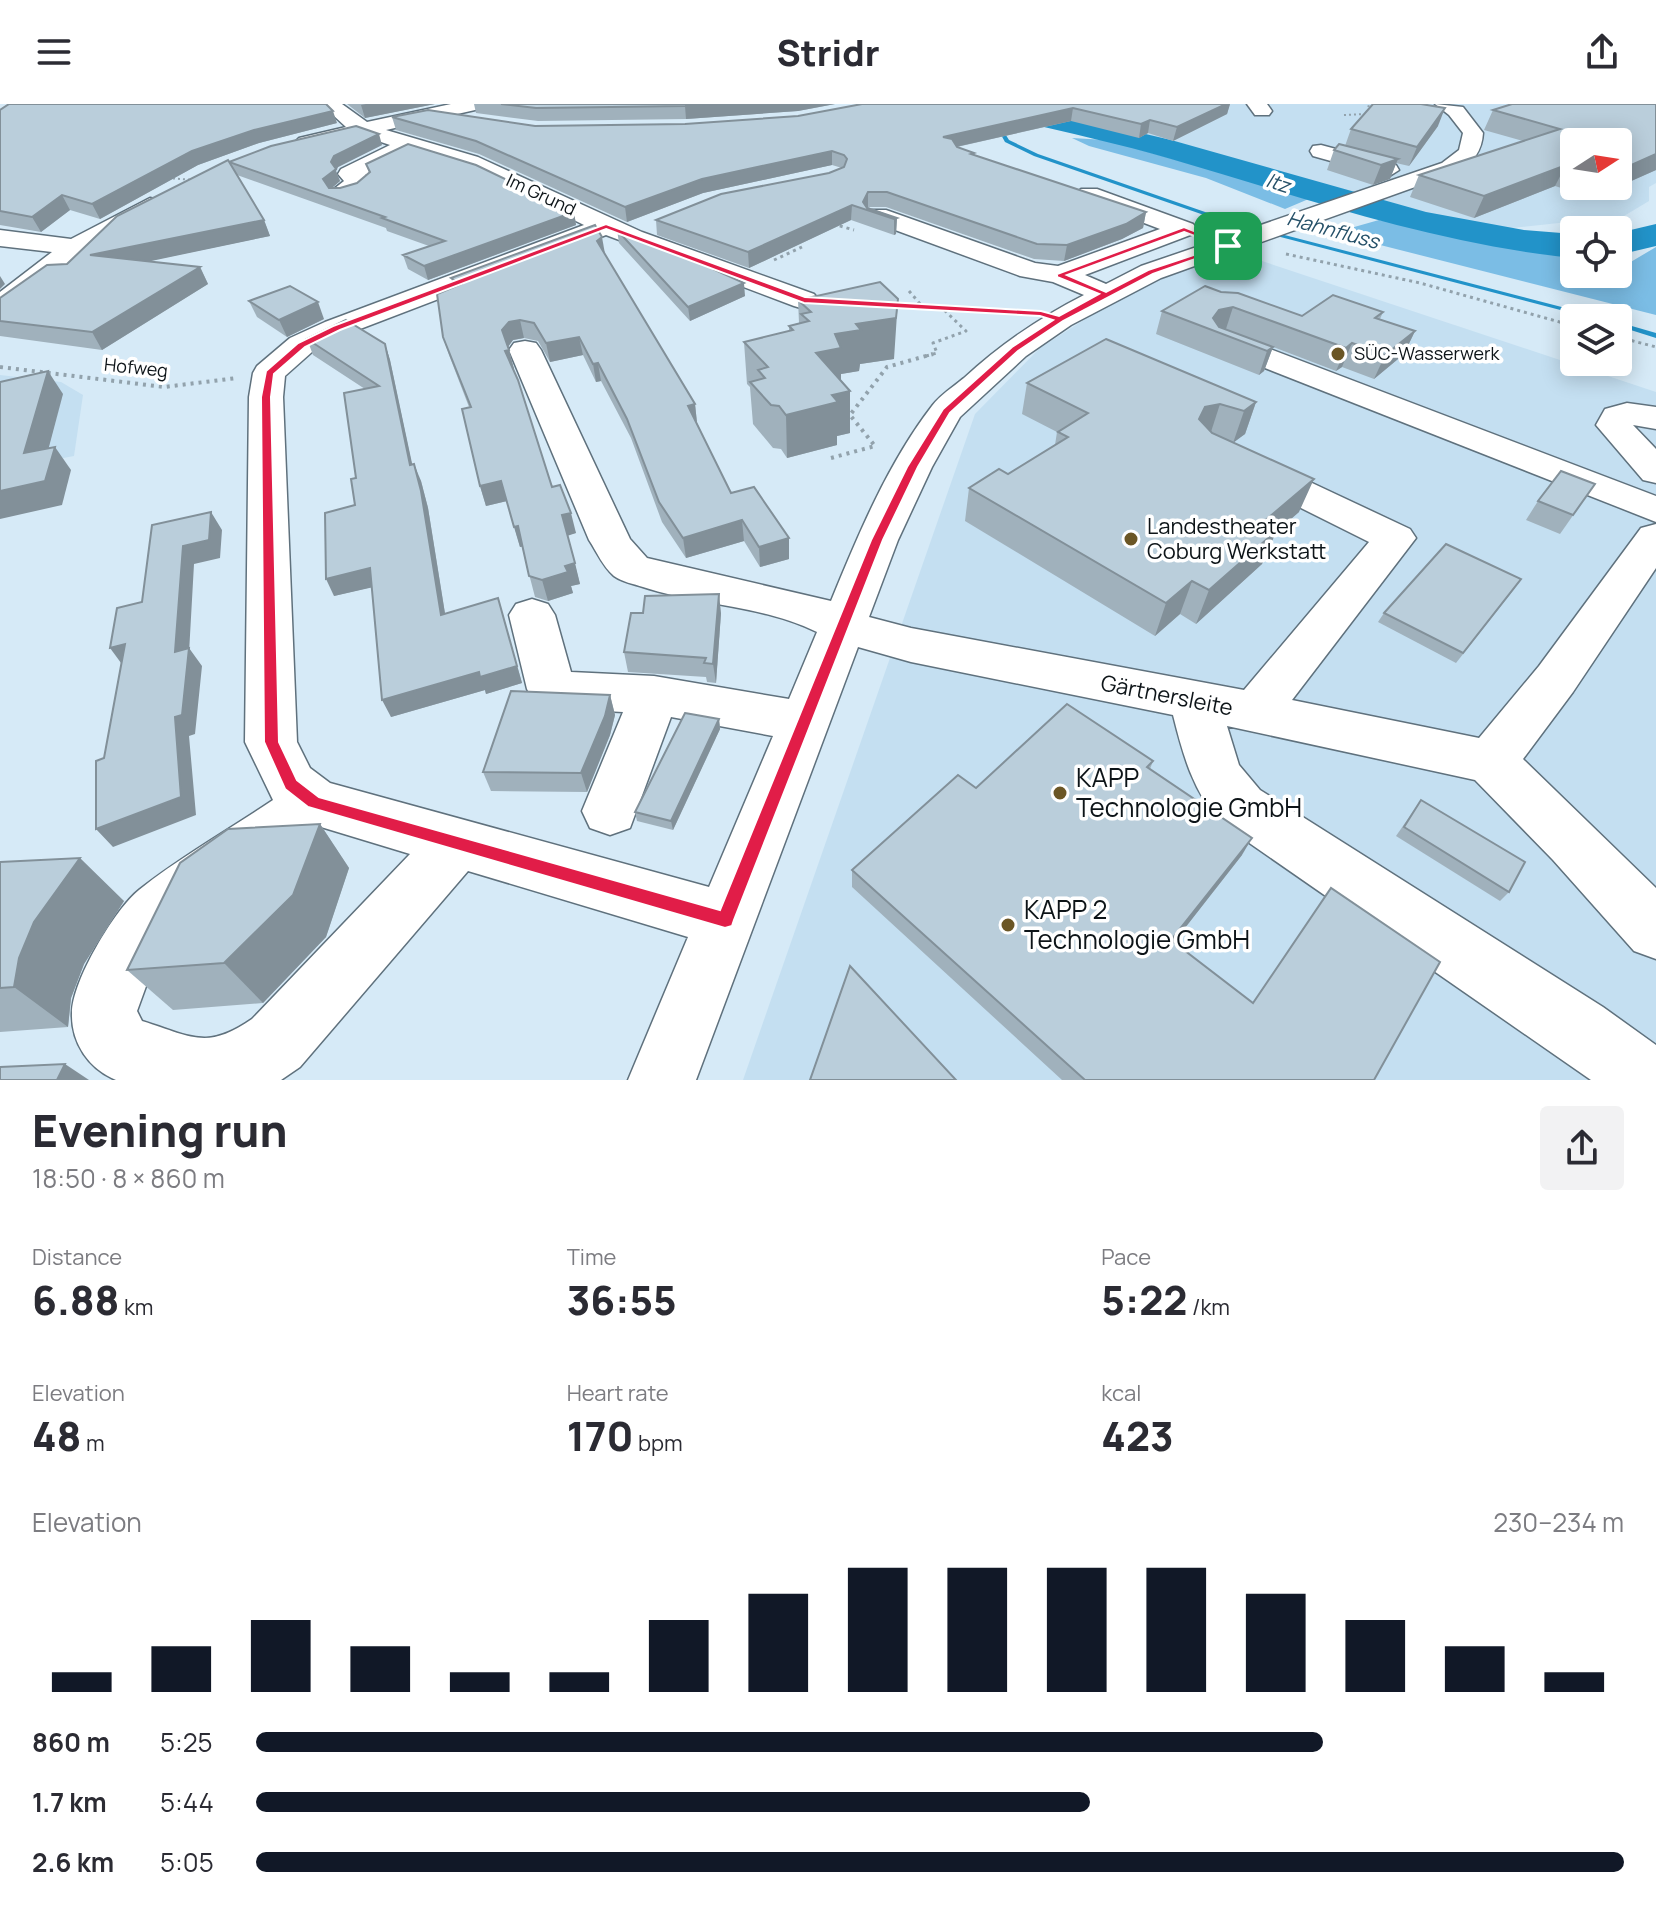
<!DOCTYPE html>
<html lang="en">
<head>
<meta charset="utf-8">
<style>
	:root { --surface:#fff; --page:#f2f2f3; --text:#2b2b33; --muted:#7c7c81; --accent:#111827 }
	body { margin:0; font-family:Manrope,sans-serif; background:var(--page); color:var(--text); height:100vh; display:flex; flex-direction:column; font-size:30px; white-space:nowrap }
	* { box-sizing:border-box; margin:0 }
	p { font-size:26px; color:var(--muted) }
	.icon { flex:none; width:44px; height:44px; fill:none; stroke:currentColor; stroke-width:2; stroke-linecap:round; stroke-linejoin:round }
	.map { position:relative; height:976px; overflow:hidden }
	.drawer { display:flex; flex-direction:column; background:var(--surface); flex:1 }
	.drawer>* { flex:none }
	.needle { width:52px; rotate:78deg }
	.buttons { position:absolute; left:1560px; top:24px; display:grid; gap:16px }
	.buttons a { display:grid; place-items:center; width:72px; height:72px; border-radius:8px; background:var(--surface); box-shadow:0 4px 20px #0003; font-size:40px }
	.pin { position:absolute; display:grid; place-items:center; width:68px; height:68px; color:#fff; margin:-34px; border-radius:16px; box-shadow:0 4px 12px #0006 }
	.round { display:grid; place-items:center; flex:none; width:84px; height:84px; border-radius:8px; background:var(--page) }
	.overview { display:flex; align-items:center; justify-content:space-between; height:136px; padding:0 32px }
	h1 { font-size:44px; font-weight:800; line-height:60px }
	.stats { display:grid; grid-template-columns:repeat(3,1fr); gap:12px; height:136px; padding:8px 32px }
	.stats div { display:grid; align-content:center }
	.stats b { font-size:40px; font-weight:800 }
	.stats small { font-size:22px; font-weight:400 }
	.stats p { font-size:22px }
	.chart { height:224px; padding:16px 32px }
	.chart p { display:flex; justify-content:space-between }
	.chart svg { width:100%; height:144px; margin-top:8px; stroke:var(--accent); stroke-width:6 }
	ul { padding:0 32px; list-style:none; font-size:26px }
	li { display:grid; grid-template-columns:128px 96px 1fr; align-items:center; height:60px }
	li i { height:20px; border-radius:10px; background:var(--accent) }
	header { display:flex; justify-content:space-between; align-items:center; height:104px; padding:0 32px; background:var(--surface); font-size:36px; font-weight:800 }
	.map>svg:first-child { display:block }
</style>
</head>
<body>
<header><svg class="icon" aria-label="menu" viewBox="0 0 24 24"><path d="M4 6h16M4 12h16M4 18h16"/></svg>Stridr<svg class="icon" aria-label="share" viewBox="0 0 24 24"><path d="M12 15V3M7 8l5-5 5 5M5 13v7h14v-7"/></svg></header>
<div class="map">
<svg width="1656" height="976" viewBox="0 0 1656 976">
	<rect width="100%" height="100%" fill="#d6eaf7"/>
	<g fill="#c4dff1" fill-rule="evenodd">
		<path d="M1041,0h615v79l-7,4v14l-25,15 -121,13 -45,-4 -71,-24 -64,-6 -304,-82zM1574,38h44v44h-44z"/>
		<polygon points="1238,149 1656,288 1656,976 743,976 975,310 1040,244 1101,205 1168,172"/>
		<polygon points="0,271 61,278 83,291 74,352 0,366"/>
	</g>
	<g fill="#7bbde5">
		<polygon points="1072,34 1106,36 1311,94 1285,105 1206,74 1089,42"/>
		<polygon points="1379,116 1574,150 1574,170 1618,170 1618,157 1629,159 1656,143 1656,211 1333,129"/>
	</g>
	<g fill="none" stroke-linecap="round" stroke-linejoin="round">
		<g fill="#2293c9" fill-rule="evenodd">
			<polygon points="995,20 999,20 1009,36 1038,50 1231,117 1604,214 1591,214 1227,119 1034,52 1005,38"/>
			<polygon points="1618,218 1656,229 1656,234 1618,222"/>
		</g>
		<g fill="#2293c9" fill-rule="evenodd">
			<path d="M971,0h47l153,36 255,72 98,18 50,4v24c-140,-14 -269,-60 -403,-99 -65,-19 -131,-32 -196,-49z"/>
			<polygon points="1656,120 1656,142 1618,151 1618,129"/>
		</g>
		<g stroke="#5f717d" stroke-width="3">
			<g id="minor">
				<path d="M321,0h21l25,18 84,-18h36l-3,4 -98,22 92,27 164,75 172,62 5,6 -5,6 -10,3 -10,-3 -188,-71 -259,99 -35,18 -27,24 -2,21 14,345 13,26 20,15 379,104 64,-151 -102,-19 -41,111 -20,7 -20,-7 -8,-17 41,-99 -72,-4 -17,-6 -7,-13 -18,-74 7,-11 16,-5 16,5 7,11 16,57 83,4 135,23 28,-67c-54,-27 -117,-26 -174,-45 -9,-3 -21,-5 -29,-11 -11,-9 -17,-24 -25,-36l-80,-190 5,-7 11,-2 11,2 5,7 89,189 17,19 184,43c27,-66 57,-138 101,-195 8,-11 21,-19 32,-28 37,-34 75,-60 120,-83l-31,-13 -33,-6 -152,-56 -3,-5 3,-5h18l149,53 23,3 102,-37 -79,-30 -4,-5 4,-5h16l96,35 4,5 -4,5 -108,41 21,9 35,-18 301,-103 17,-13 4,-17 -14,-18 -14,-11 28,3 20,26c-1,18 -10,30 -26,39l-296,106 -90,47 -45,31 -66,61 -28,50 -34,73 -29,77 42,11 333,62 125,-148 -130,-65 -6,-8 6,-8 13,-3 13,3 145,68 6,9 -124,162 187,38 60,-72 102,-138 15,-4v44l-83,124 -50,67 133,129v71l-22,-8 -81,-91 -78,-80 -248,-54 12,39 21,25 343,217 53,38v35h-65l-369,-256c-29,-32 -39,-69 -49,-109l-262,-53 -53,-15 -162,433h-68l60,-143 -220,-66 -168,196 -19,13h-165c-27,-11 -45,-37 -44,-67 0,-32 43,-104 67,-123 41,-33 90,-60 134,-90l-28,-58 4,-345 4,-24 4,-7 33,-28 35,-16 259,-97 -104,-51 -69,-22 -46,23 7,7c-9,11 -25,18 -38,15l-4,-5 14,-11 -6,-7 3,-5 49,-24 -27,-9 -57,12 -7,-2 -4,-4 4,-4 47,-11zM321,723l89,27 -158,165c-46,32 -61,17 -110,2l-5,-10 16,-44 26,-36z"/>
				<polygon points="1247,0 1267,0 1272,7 1269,11 1255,11"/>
				<polygon points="1321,41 1396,61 1399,66 1388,73 1313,52 1310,47 1313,42"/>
				<polygon points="150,94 159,96 162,101 159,106 84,149 10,208 0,211 0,188 52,148 0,142 0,126 71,135"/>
				<polygon points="1225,228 1656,392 1656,418 1214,244 1209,237 1214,230"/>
				<polygon points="1627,299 1656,303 1656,325 1633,321 1656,345 1656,379 1643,376 1596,321 1605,305"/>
			</g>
		</g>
		<g stroke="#92a2ac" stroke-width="2" stroke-dasharray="2 3" stroke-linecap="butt">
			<polyline points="1344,11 1367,10 1369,0"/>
			<polyline points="168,74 194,76"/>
		</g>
		<g stroke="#92a2ac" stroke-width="3" stroke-dasharray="3 4" stroke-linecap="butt">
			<polyline points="833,120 854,126"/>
			<polyline points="1286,150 1420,179 1574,222"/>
			<polyline points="774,156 802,143"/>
			<polyline points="909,187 921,201"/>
			<polyline points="894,200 1020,208"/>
			<polyline points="1618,233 1656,243"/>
			<polyline points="926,252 937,249 933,239 966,227 941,203"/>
		</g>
		<g stroke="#92a2ac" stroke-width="4" stroke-dasharray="3 5" stroke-linecap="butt">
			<polyline points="0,263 164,283 237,274"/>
			<polyline points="831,354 875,342 850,311 887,263 933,250"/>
		</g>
		<use href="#minor" fill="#fff" fill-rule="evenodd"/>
	</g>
	<g fill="#a0b1bc" fill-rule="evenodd">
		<polygon points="347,0 435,0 365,14"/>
		<polygon points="474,0 835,0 798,7 686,15 538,17 476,9"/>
		<polygon points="862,0 1230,0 1227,10 1173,37 1148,29 1139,34 1071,17 957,43 974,51 1146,108 1143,124 1122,135 1064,157 1034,155 886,103 868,103 897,114 896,130 894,131 851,116 749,164 657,131 656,116 829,69 842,64 832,61 703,89 627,118 479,50 396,26 392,13 535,22 685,20 798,12"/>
		<polygon points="1373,0 1428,0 1427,1 1438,22 1409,62 1396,59 1390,75 1373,81 1327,66 1334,46 1345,42 1351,25"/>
		<path d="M1512,0h144v66l-63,28 -38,-12 -81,32 -64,-21 9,-22 104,-34 -39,-11 9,-20zM1574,38h44v44h-44z"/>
		<polygon points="0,6 337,19 259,39 198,61 100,115 70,106 41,128 0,121"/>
		<polygon points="382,41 338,63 336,67 340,77 332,84 340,84 357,79 369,69 366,60 574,108 576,121 428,176 408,165 403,151 429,142 387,127 386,124 237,71 264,116 270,132 148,157 200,163 208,180 102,246 0,232 0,194 67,160 230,58"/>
		<polygon points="617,126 719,164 719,168 745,192 690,217 619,139"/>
		<polygon points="605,150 695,300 697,319 731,389 789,455 760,463 744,437 686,454 662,418 631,334 601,277 596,278 583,251 550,258 538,237 524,234 513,236 508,243 514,265 513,265 552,383 576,429 567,431 580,480 571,482 573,489 548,497 535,493 522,443 520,443 507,397 486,402 480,382 469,303 449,251 443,233 454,183 451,174"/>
		<polygon points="1221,188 1302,212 1383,208 1380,215 1415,227 1404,250 1374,275 1342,263 1336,267 1226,225 1273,243 1264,267 1259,271 1156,230 1162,207"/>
		<polygon points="798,196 894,255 860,260 859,267 841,270 841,276 850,287 850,329 837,332 837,341 787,354 781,345 773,344 753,320 750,283 747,280 744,238 789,227 789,222 799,219"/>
		<polygon points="249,197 324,215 287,233 257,213"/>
		<polygon points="307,235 385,240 390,256 412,361 421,377 428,404 445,510 498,494 522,579 486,590 485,586 391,613 372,483 334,492 355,401 356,374 365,285 313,251"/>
		<polygon points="1027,279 1256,298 1245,330 1233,338 1299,408 1276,428 1262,460 1196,520 1180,510 1155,532 965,417 969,384 1008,370 1055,341 1057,328 1022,310"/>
		<polygon points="1595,380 1560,430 1526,416 1538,397"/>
		<polygon points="1515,484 1456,559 1378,518 1384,509"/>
		<polygon points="721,509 716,579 707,578 706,573 628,568 624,548"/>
		<polygon points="610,591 615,611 610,631 587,688 491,687 483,668"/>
		<polygon points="719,615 720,625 673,726 637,717 635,708"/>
		<polygon points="1153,657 1150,665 1242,751 1174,838 1252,898 1374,976 1062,976 852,783 852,766 976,684"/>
		<polygon points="1421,696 1509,788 1500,797 1396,732"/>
		<polygon points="320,720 349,764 326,833 263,899 173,906 127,866"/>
		<polygon points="0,758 124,797 84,860 71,894 68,923 0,928"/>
	</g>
	<g fill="#829099">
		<polygon points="366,0 435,0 365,14 361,1"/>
		<polygon points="717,0 835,0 798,7 686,15 685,2"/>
		<polygon points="1226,0 1230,0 1227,10 1173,37 1177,23"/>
		<polygon points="1073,4 1071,17 942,46 943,33"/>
		<polygon points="1445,4 1438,22 1409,62 1417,43"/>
		<polygon points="333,7 337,19 259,39 198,61 100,115 92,100 192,47 254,26"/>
		<polygon points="1150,16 1148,29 1139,34 1141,20"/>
		<polygon points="379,30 382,41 338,63 336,67 340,77 327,88 323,75 334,52"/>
		<polygon points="832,47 832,61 703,89 627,118 625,103 702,75"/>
		<polygon points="1656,50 1656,66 1593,94 1600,82 1618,82 1618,67"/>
		<polygon points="1398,55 1390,75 1373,81 1381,61"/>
		<polygon points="1566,61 1555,82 1474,114 1484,92"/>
		<polygon points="868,88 868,103 866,106 863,98"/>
		<polygon points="62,91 70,106 41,128 32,113"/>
		<polygon points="852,101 851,116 749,164 748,148"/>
		<polygon points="574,108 576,121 428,176 424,162"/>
		<polygon points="1146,108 1143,124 1122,135 1064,157 1067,141"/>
		<polygon points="897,114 896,130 894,131 894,115"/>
		<polygon points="264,116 270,132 99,168 90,151"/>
		<polygon points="602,133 605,150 597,137"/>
		<polygon points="200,163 208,180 102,246 92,228"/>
		<polygon points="0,172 5,180 0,185"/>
		<polygon points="744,179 745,192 690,217 688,203"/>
		<polygon points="898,195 894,255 860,260 859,267 841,270 841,285 816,249 835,230 856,220"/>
		<polygon points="318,198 324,215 287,233 279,216"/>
		<polygon points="1233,203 1226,225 1216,227 1213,214 1219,206"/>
		<polygon points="520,216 524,234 513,236 507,244 502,226 509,218"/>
		<polygon points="1415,227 1404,250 1374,275 1385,251"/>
		<polygon points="579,233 583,251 550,258 546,239"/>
		<polygon points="1352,239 1342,263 1336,267 1346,244"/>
		<polygon points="385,240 390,256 416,378 410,361"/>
		<polygon points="1273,243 1264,267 1259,271 1267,247"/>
		<polygon points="509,246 514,265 509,266 505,247"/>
		<polygon points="598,259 601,277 596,278 593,260"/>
		<polygon points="48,267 63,290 41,373 24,349"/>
		<polygon points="850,287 850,329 837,332 837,341 787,354 786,311 832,291"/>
		<polygon points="1256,298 1245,330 1233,339 1244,307"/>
		<polygon points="695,300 697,319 688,302"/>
		<polygon points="1220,300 1210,331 1199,315 1205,303"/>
		<polygon points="55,343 71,366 62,401 0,415 0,387"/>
		<polygon points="414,360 421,377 428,404 448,528 441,511"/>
		<polygon points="1314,375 1299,408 1276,428 1262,460 1196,520 1209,486 1261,420"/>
		<polygon points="501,377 507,397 486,402 480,382"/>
		<polygon points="211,408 222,426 220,454 194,460 189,549 189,544 202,562 195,630 189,632 196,711 113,743 96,725 175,613 175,548 183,442"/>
		<polygon points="571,409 576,429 567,432 562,411"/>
		<polygon points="742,416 744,437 686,454 683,434"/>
		<polygon points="518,422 524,442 520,443 514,423"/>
		<polygon points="789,434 789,455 760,463 759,443"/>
		<polygon points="575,459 580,480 571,482 573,489 548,497 542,476 565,462"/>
		<polygon points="370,464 378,482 334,492 326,475"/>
		<polygon points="1192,477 1180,510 1155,532 1166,499"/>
		<polygon points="719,490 721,509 716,579 713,560"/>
		<polygon points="498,494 522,579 486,590 485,586 391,613 382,596"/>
		<polygon points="125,540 124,563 110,544"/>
		<polygon points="610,591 615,611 610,631 587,688 581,669"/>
		<polygon points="719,615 720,625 673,726 671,717"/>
		<polygon points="320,720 349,764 326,833 263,899 224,859"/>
		<polygon points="1252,734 1242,751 1163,852 1171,836"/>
		<polygon points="80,754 124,797 84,860 71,894 68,923 14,883 19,854 34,818"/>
		<polygon points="65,960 89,976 57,976"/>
	</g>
	<g fill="#bacedb" stroke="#829099" stroke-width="2">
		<polygon points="9,0 326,0 333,7 254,26 192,47 92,100 62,91 32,113 0,107 0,6"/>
		<polygon points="501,0 717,0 685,2 536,4"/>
		<polygon points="862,0 1226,0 1177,23 1150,16 1141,20 1073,4 943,33 952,35 957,43 974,49 971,50 1146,108 1126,120 1067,141 1037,140 887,88 868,88 863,98 867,104 897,114 894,115 852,101 748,148 656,116 721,90 829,69 844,63 847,55 844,51 832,47 702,75 625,103 476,37 392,13 428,6 535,22 685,20 798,12"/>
		<polygon points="1373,0 1421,0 1445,4 1417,43 1351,25"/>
		<polygon points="1512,0 1656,0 1656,50 1618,67 1618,38 1574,38 1574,63 1566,61 1484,92 1419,71 1560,25 1493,6"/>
		<polygon points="356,22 379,30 334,52 331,58 336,65 323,75 329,84 340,84 357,79 370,68 366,60 408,40 476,61 574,108 424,162 403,151 445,137 382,114 385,113 229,58 271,42"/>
		<polygon points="1339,40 1398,55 1381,61 1334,46"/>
		<polygon points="228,56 264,116 90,151 200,163 92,228 0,217 0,194 47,161 67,160 117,112"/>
		<polygon points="595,121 602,133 597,137 695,300 688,302 731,389 754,383 789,434 759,443 742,416 683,434 659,398 627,315 598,259 593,260 579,233 546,239 534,219 520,216 509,218 502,226 509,246 505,247 518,276 552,383 560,381 571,409 562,411 575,459 565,462 568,468 542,476 529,472 518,422 514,423 501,377 480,382 462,305 471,303 443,233 437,190 461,180 451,174"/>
		<polygon points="617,126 719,164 715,166 744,179 688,203"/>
		<polygon points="880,178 898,195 896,214 856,220 861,226 835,230 841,244 816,249 850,287 832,291 838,298 786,311 779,302 771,301 750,278 765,274 758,266 768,263 744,238 793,226 789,222 809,217 801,210 811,208 798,196"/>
		<polygon points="290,182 318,198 279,216 249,197"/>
		<polygon points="1205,182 1221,188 1238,189 1302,212 1333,191 1383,208 1375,214 1415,227 1385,251 1352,239 1346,244 1233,203 1219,206 1213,214 1219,223 1273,243 1267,247 1162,207"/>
		<polygon points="346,216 385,240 410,361 414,360 421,387 441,511 498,494 517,562 480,573 479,568 382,596 370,464 326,475 325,409 355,401 351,375 356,374 344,289 379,282 307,235"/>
		<polygon points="1106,235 1256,298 1244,307 1220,300 1205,303 1199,315 1212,329 1314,375 1261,420 1276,427 1209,486 1192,477 1166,499 969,384 999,365 1008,370 1068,333 1058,328 1088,309 1027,279"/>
		<polygon points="48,267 24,349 55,343 45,377 0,387 0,278"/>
		<polygon points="1561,367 1595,380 1573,411 1538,397"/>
		<polygon points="211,408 209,436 183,442 175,548 189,544 182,611 175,613 181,693 96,725 96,657 104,654 125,540 110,544 117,504 142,498 152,421"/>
		<polygon points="1446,440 1521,475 1463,549 1384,509"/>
		<polygon points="719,490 713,560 704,559 706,554 624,548 631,509 643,509 645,492"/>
		<polygon points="511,587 610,591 605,612 581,669 483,668"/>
		<polygon points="1067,600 1153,657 1147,663 1252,734 1171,836 1253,899 1331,784 1440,858 1374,976 1085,976 852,766 958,671 976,684"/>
		<polygon points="685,609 719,615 671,717 635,708"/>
		<polygon points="1421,696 1525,758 1509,788 1404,723"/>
		<polygon points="320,720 293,791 224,859 127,866 180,759 228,725"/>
		<polygon points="80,754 34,818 19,854 14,883 0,884 0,758"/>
		<polygon points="850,862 956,976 810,976"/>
		<polygon points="65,960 57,976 0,976 0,963"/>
	</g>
	<path fill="#e11d48" stroke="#fff" stroke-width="2" fill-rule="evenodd" d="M606,120l199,73 236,14 18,5 40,-22 -42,-17v-3l127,-47 48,19 -79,28 -90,47 -45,30 -68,62 -32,54 -35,73 -149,380 -2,6 -7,2 -417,-121 -23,-18 -21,-47 -3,-345 5,-26 32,-28 35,-17zM606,125l198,74 236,13 13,4 -41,27 -69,62 -36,58 -36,73 -151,370 -401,-113 -22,-17 -18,-38 -8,-345 3,-23 31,-27 35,-17zM1184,128l37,14 -73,24 -42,22 -39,-17z"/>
	<g fill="#6b5625" stroke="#fff" stroke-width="3">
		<circle cx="1338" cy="250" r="8"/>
		<circle cx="1131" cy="435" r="8"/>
		<circle cx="1060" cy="689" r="8"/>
		<circle cx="1008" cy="821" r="8"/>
	</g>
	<g text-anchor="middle" stroke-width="7" stroke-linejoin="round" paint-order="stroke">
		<g font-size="18" fill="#0d1418" stroke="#fff">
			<text transform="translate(541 91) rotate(25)" y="6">Im Grund</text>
			<text transform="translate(136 264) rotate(6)" y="6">Hofweg</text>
		</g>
		<g font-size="18" fill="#0d1418" stroke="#fff" text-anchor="start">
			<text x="1354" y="256">SÜC-Wasserwerk</text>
		</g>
		<g font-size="20" font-style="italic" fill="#255068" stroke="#fff">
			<text transform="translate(1278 79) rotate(18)" y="7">Itz</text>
			<text transform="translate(1333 126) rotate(15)" y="7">Hahnfluss</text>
		</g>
		<g font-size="22" fill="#0d1418" stroke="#fff" text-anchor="start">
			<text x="1147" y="430">Landestheater<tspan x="1147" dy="25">Coburg Werkstatt</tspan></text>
		</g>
		<g font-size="22" fill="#0d1418" stroke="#fff">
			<text transform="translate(1167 591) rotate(11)" y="8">Gärtnersleite</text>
		</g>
		<g font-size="26" fill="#0d1418" stroke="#fff" text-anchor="start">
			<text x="1076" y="683">KAPP<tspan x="1076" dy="30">Technologie GmbH</tspan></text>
			<text x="1024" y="815">KAPP 2<tspan x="1024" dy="30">Technologie GmbH</tspan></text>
		</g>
	</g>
</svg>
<div class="buttons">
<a><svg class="needle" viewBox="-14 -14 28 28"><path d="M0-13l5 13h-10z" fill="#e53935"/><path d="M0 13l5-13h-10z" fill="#7c7c81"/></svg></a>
<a><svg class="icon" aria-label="locate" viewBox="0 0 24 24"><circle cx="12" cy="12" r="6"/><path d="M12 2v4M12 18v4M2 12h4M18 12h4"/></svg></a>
<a><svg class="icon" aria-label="layers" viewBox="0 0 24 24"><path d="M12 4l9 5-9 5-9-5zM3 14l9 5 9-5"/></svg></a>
</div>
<div class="pin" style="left:1228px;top:142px;background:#1e9e55"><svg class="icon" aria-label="arrive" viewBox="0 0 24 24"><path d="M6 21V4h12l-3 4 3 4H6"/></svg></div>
</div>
<section class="drawer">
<div class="overview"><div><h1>Evening run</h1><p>18:50 · 8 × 860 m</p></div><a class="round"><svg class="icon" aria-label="share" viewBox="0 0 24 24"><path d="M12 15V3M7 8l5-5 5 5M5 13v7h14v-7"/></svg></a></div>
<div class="stats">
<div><p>Distance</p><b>6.88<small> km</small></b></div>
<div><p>Time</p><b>36:55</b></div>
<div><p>Pace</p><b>5:22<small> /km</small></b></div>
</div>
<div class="stats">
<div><p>Elevation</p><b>48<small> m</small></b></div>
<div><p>Heart rate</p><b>170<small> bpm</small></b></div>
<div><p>kcal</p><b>423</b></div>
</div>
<div class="chart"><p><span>Elevation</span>230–234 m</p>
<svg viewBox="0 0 160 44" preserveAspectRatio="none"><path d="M5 44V38M15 44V30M25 44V22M35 44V30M45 44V38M55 44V38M65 44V22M75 44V14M85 44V6M95 44V6M105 44V6M115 44V6M125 44V14M135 44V22M145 44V30M155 44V38"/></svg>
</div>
<ul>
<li><b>860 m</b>5:25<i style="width:78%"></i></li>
<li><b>1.7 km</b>5:44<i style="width:61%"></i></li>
<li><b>2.6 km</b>5:05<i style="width:100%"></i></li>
</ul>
</section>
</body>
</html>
